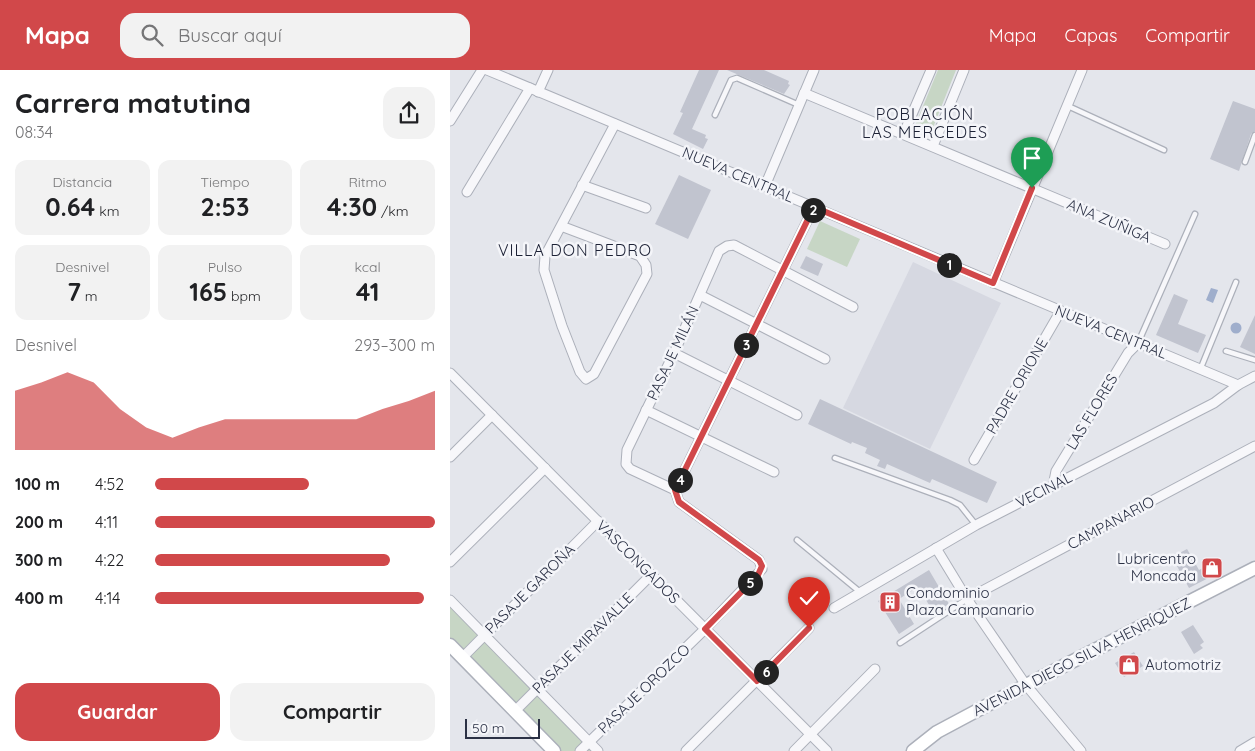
<!DOCTYPE html>
<html lang="es">
<head>
<meta charset="utf-8">
<style>
	:root { --surface:#fff; --page:#f2f2f2; --text:#202124; --muted:#757577; --accent:#d1484a }
	body { margin:0; font-family:Quicksand,sans-serif; background:var(--page); color:var(--text); height:100vh; display:flex; flex-direction:column; font-size:19px; white-space:nowrap }
	* { box-sizing:border-box; margin:0 }
	p { font-size:16px; color:var(--muted) }
	.icon { flex:none; width:28px; height:28px; fill:none; stroke:currentColor; stroke-width:2; stroke-linecap:round; stroke-linejoin:round }
	.map { position:relative; flex:1; overflow:hidden }
	.sheet { display:flex; flex-direction:column; background:var(--surface); width:450px }
	.sheet>* { flex:none }
	.scale { position:absolute; left:15px; bottom:12px; width:75px; box-sizing:border-box; padding-left:5px; border:2px solid #2b3145; border-top:0; font-size:14px; line-height:18px; white-space:nowrap; color:#2b3145; -webkit-text-stroke:4px #f4f5f9; paint-order:stroke }
	.pin { position:absolute; display:grid; place-items:center; width:42px; height:42px; color:#fff; margin:-51px -21px; border-radius:50% 50% 50% 0; rotate:-45deg; box-shadow:0 0 5px #0007 }
	.pin .icon { rotate:45deg }
	.km { position:absolute; width:25px; height:25px; margin:-12px; border-radius:50%; background:#222; color:#fff; font-size:14px; line-height:25px; text-align:center }
	.round { display:grid; place-items:center; flex:none; width:52px; height:52px; border-radius:15px; background:var(--page) }
	.headline { display:flex; align-items:center; justify-content:space-between; height:85px; padding:0 15px }
	h1 { font-size:28px; font-weight:800; line-height:38px }
	.figures { display:grid; grid-template-columns:repeat(3,1fr); gap:8px; height:85px; padding:5px 15px }
	.figures div { display:grid; align-content:center; border-radius:12px; background:var(--page); text-align:center }
	.figures b { font-size:25px; font-weight:800 }
	.figures small { font-size:14px; font-weight:400 }
	.figures p { font-size:14px }
	.chart { height:140px; padding:10px 15px }
	.chart p { display:flex; justify-content:space-between }
	.chart svg { width:100%; height:90px; margin-top:5px; fill:var(--accent); opacity:.7 }
	.button { display:flex; gap:10px; margin-top:auto; padding:10px 15px }
	.button a { flex:1; height:58px; border-radius:15px; background:var(--accent); color:#fff; font-size:20px; font-weight:800; line-height:58px; text-align:center }
	.button a+a { background:var(--page); color:var(--text) }
	ul { padding:0 15px; list-style:none; font-size:16px }
	li { display:grid; grid-template-columns:80px 60px 1fr; align-items:center; height:38px }
	li i { height:12px; border-radius:6px; background:var(--accent) }
	header { display:flex; align-items:center; gap:30px; box-sizing:border-box; height:70px; padding:0 25px; background:var(--accent); color:#fff }
	header strong { font-size:24px }
	nav { display:flex; gap:28px; margin-inline-start:auto; font-size:18px }
	.search { width:350px; height:45px; background:var(--page); display:flex; align-items:center; gap:12px; box-sizing:border-box; padding:0 18px; border-radius:15px; color:var(--muted); font-size:19px }
	main { display:flex; flex:1; min-height:0 }
	.map>svg:first-child { display:block }
</style>
</head>
<body>
<header>
<strong>Mapa</strong>
<div class="search"><svg class="icon" aria-label="search" viewBox="0 0 24 24"><circle cx="10" cy="10" r="6"/><path d="M15 15l6 6"/></svg>Buscar aquí</div>
<nav><a>Mapa</a><a>Capas</a><a>Compartir</a></nav>
</header>
<main>
<section class="sheet">
<div class="headline"><div><h1>Carrera matutina</h1><p>08:34</p></div><a class="round"><svg class="icon" aria-label="share" viewBox="0 0 24 24"><path d="M12 15V3M7 8l5-5 5 5M5 13v7h14v-7"/></svg></a></div>
<div class="figures">
<div><p>Distancia</p><b>0.64<small> km</small></b></div>
<div><p>Tiempo</p><b>2:53</b></div>
<div><p>Ritmo</p><b>4:30<small> /km</small></b></div>
</div>
<div class="figures">
<div><p>Desnivel</p><b>7<small> m</small></b></div>
<div><p>Pulso</p><b>165<small> bpm</small></b></div>
<div><p>kcal</p><b>41</b></div>
</div>
<div class="chart"><p><span>Desnivel</span>293–300 m</p>
<svg viewBox="0 0 160 44" preserveAspectRatio="none"><path d="M0 44V15L10 11L20 6L30 11L40 24L50 33L60 38L70 33L80 29L90 29L100 29L110 29L120 29L130 29L140 24L150 20L160 15V44z"/></svg>
</div>
<ul>
<li><b>100 m</b>4:52<i style="width:55%"></i></li>
<li><b>200 m</b>4:11<i style="width:100%"></i></li>
<li><b>300 m</b>4:22<i style="width:84%"></i></li>
<li><b>400 m</b>4:14<i style="width:96%"></i></li>
</ul>
<div class="button"><a>Guardar</a><a>Compartir</a></div>
</section>
<div class="map">
<svg width="805" height="681" viewBox="0 0 805 681">
	<rect width="100%" height="100%" fill="#e4e6ec"/>
	<polygon fill="#d6d8e1" points="463,192 551,233 480,379 393,338"/>
	<g fill="#c7d6c5">
		<polygon points="488,0 506,0 480,65 464,58"/>
		<polygon points="370,151 410,169 397,197 357,179"/>
		<polygon points="0,532 146,681 110,681 0,569"/>
	</g>
	<g fill="#9faecc">
		<polygon points="761,218 768,220 763,233 756,230"/>
		<circle cx="786" cy="258" r="5.5"/>
	</g>
	<g fill="#c1c4cf">
		<polygon points="249,0 269,0 242,59 256,65 255,68 258,69 253,79 223,64 233,43 230,42"/>
		<polygon points="277,0 314,0 339,11 338,14 340,15 334,24"/>
		<polygon points="783,31 805,39 805,61 801,64 789,101 760,89"/>
		<polygon points="229,105 261,120 238,169 205,154"/>
		<polygon points="356,186 373,194 368,206 350,198"/>
		<polygon points="724,224 738,230 728,254 756,265 748,283 706,265"/>
		<polygon points="805,245 805,284 790,277"/>
		<polygon points="370,329 547,412 537,433 482,409 480,413 437,394 435,399 427,396 430,390 415,383 417,378 402,372 401,374 358,354"/>
		<polygon points="737,479 749,500 766,491 772,501 739,518 722,487"/>
		<polygon points="479,500 499,534 484,543 468,517 449,529 464,554 449,564 428,531"/>
		<polygon points="743,555 754,572 750,575 753,578 744,584 731,562"/>
		<polygon points="684,582 693,596 674,607 665,593"/>
	</g>
	<g fill="none" stroke-linecap="round" stroke-linejoin="round">
		<g stroke="#acb0ba" stroke-width="7">
			<g id="service">
				<polyline points="618,36 714,80"/>
				<polyline points="265,45 281,10 287,8 349,35"/>
				<polyline points="795,92 805,65"/>
				<polyline points="688,273 745,144"/>
				<polyline points="776,281 805,290"/>
				<polyline points="750,300 786,212"/>
				<polyline points="385,388 500,430 510,435 526,455"/>
				<polyline points="347,470 410,522"/>
				<polyline points="450,573 517,529"/>
			</g>
		</g>
		<g stroke="#acb0ba" stroke-width="11">
			<g id="minor">
				<polyline points="37,0 788,315"/>
				<polyline points="88,22 98,0"/>
				<polyline points="354,23 715,174"/>
				<polyline points="0,51 32,0"/>
				<polyline points="454,63 481,0"/>
				<polyline points="483,76 514,0"/>
				<polyline points="132,115 196,138"/>
				<polyline points="315,116 364,0"/>
				<polyline points="17,122 80,18"/>
				<polyline points="111,156 190,186 196,195 197,204 144,304 136,309 130,302 112,256 94,200 95,186 165,54"/>
				<polyline points="543,213 632,0"/>
				<polyline points="250,225 375,289"/>
				<polyline points="224,283 347,345"/>
				<polyline points="0,303 377,681"/>
				<polyline points="196,340 324,402"/>
				<polyline points="0,387 42,345"/>
				<polyline points="524,390 610,242"/>
				<polyline points="603,416 606,401 678,283 688,273"/>
				<polyline points="225,420 364,137"/>
				<polyline points="486,478 517,529 576,615 631,681"/>
				<polyline points="0,492 95,398"/>
				<polyline points="517,529 805,376"/>
				<polyline points="0,530 148,681"/>
				<polyline points="384,538 526,455 764,333 788,315 805,306"/>
				<polyline points="12,588 148,451"/>
				<polyline points="65,641 201,505"/>
				<polyline points="130,681 255,559 312,499 309,490 229,432 225,420 180,399 176,394 177,380 224,283 269,181 277,176 284,175 403,237"/>
				<polyline points="236,681 359,558"/>
				<polyline points="344,681 425,599"/>
				<polyline points="790,681 805,672"/>
			</g>
		</g>
		<g stroke="#acb0ba" stroke-width="15">
			<g id="secondary">
				<polyline points="0,575 104,681"/>
				<polyline points="463,681 487,662 545,631 805,498"/>
			</g>
		</g>
		<use href="#service" stroke="#f7f7fa" stroke-width="4.5"/>
		<use href="#minor" stroke="#f7f7fa" stroke-width="9"/>
		<use href="#secondary" stroke="#fff" stroke-width="12"/>
	</g>
	<g fill="none" stroke-linecap="round" stroke-linejoin="round">
		<g stroke="#fff" stroke-width="10">
			<polyline id="route" points="359,558 307,611 255,559 308,505 312,496 309,490 229,432 225,420 364,137 543,213 582,118"/>
		</g>
		<use href="#route" stroke="#d1484a" stroke-width="6"/>
	</g>
	<defs>
		<g id="shop-square" transform="scale(1.125)"><rect x="-9" y="-9" width="18" height="18" rx="4" fill="#d1484a" stroke="#f4f5f9"/><path d="M-5-2.5h2.3a2.7 3.5 0 0 1 5.4 0H5L5.5 6h-11ZM-1.5-2.5h3a1.5 2.3 0 0 0-3 0Z" fill="#fff"/></g>
		<g id="building-square" transform="scale(1.125)"><rect x="-9" y="-9" width="18" height="18" rx="4" fill="#d1484a" stroke="#f4f5f9"/><path d="M-4-6H4V6H1V3H-1V6H-4ZM-2.5-4.3h1.7v1.8h-1.7ZM.8-4.3h1.7v1.8H.8ZM-2.5-1h1.7V.8h-1.7ZM.8-1h1.7V.8H.8Z" fill="#fff"/></g>
	</defs>
	<g fill-rule="evenodd">
		<use href="#shop-square" x="762" y="498"/>
		<use href="#building-square" x="440" y="532"/>
		<use href="#shop-square" x="679" y="595"/>
	</g>
	<g text-anchor="middle" stroke-width="5" stroke-linejoin="round" paint-order="stroke">
		<g font-size="15" fill="#2b3145" stroke="#f4f5f9">
			<text transform="translate(288 105) rotate(23)" y="5">NUEVA CENTRAL</text>
			<text transform="translate(659 151) rotate(23)" y="5">ANA ZUÑIGA</text>
			<text transform="translate(661 262) rotate(22)" y="5">NUEVA CENTRAL</text>
			<text transform="translate(223 283) rotate(-65)" y="5">PASAJE MILÁN</text>
			<text transform="translate(567 316) rotate(-60)" y="5">PADRE ORIONE</text>
			<text transform="translate(642 342) rotate(-59)" y="5">LAS FLORES</text>
			<text transform="translate(594 420) rotate(-27)" y="5">VECINAL</text>
			<text transform="translate(661 453) rotate(-28)" y="5">CAMPANARIO</text>
			<text transform="translate(188 492) rotate(45)" y="5">VASCONGADOS</text>
			<text transform="translate(80 519) rotate(-45)" y="5">PASAJE GAROÑA</text>
			<text transform="translate(133 573) rotate(-45)" y="5">PASAJE MIRAVALLE</text>
			<text transform="translate(632 587) rotate(-27)" y="5">AVENIDA DIEGO SILVA HENRÍQUEZ</text>
			<text transform="translate(194 619) rotate(-44)" y="5">PASAJE OROZCO</text>
		</g>
		<g font-size="15" fill="#2b3145" stroke="#f4f5f9" text-anchor="start">
			<text x="746" y="494" text-anchor="end">Lubricentro<tspan x="746" dy="17">Moncada</tspan></text>
			<text x="456" y="528">Condominio<tspan x="456" dy="17">Plaza Campanario</tspan></text>
			<text x="695" y="600">Automotriz</text>
		</g>
		<g font-size="16" letter-spacing="1" fill="#1d2236" stroke="#f4f5f9">
			<text x="475" y="50">POBLACIÓN<tspan x="475" dy="18">LAS MERCEDES</tspan></text>
			<text x="125" y="186">VILLA DON PEDRO</text>
		</g>
	</g>
</svg>
<div class="scale">50 m</div>
<div class="pin" style="left:582px;top:118px;background:#1e9e55"><svg class="icon" aria-label="arrive" viewBox="0 0 24 24"><path d="M6 21V4h12l-3 4 3 4H6"/></svg></div>
<div class="pin" style="left:359px;top:558px;background:#d93025"><svg class="icon" aria-label="check" viewBox="0 0 24 24"><path d="M5 12l5 5 9-10"/></svg></div>
<b class="km" style="left:499px;top:195px">1</b>
<b class="km" style="left:363px;top:140px">2</b>
<b class="km" style="left:296px;top:275px">3</b>
<b class="km" style="left:230px;top:410px">4</b>
<b class="km" style="left:300px;top:513px">5</b>
<b class="km" style="left:316px;top:602px">6</b>
</div>
</main>
</body>
</html>
